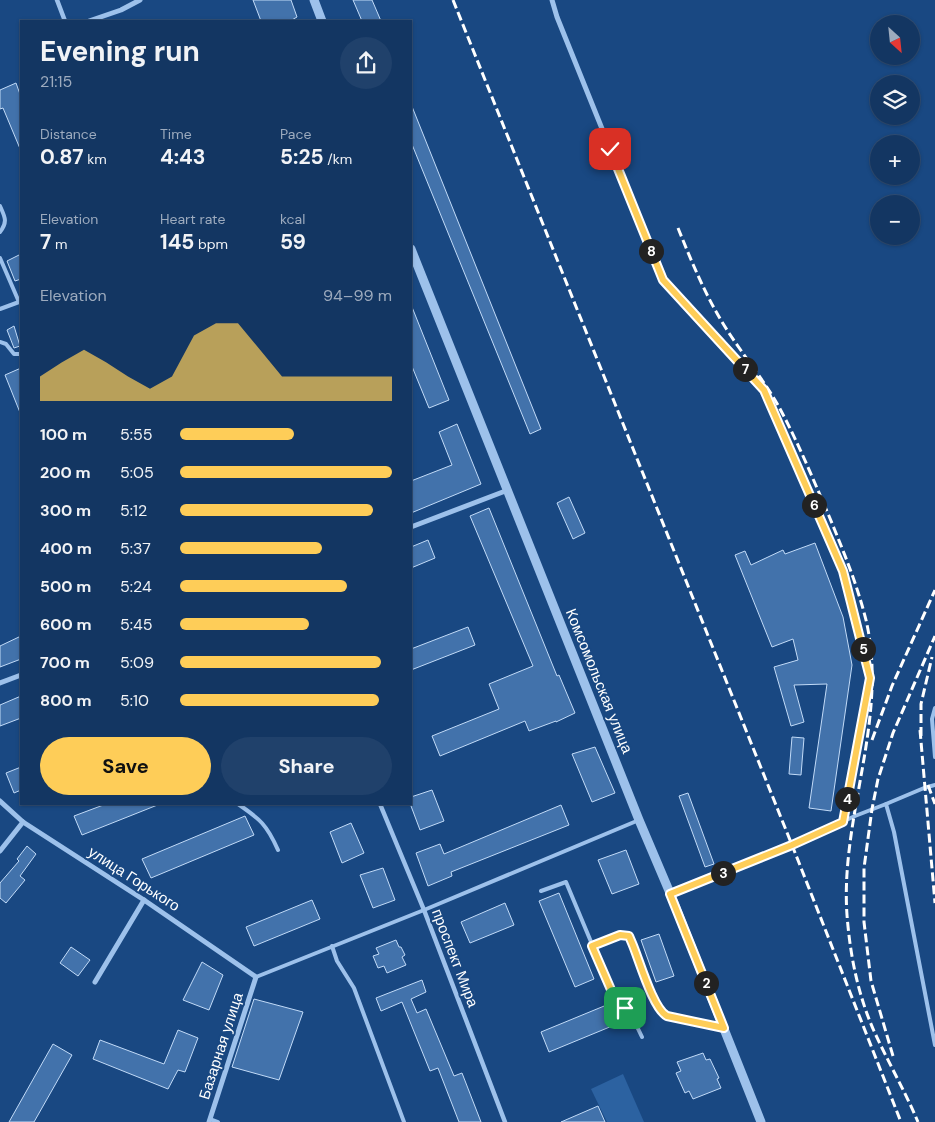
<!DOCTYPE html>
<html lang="en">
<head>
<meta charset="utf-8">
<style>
	:root { --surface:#133662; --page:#20416b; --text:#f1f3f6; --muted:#9dabbe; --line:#325077; --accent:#fecd58 }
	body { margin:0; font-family:"DM Sans",sans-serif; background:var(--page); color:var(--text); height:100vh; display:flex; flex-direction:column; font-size:19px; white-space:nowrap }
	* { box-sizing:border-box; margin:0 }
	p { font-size:16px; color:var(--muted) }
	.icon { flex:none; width:28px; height:28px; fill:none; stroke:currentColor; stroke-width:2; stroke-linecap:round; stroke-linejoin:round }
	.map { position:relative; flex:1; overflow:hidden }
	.side { position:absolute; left:20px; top:20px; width:392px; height:785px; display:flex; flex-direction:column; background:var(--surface); border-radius:0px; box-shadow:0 1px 4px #0004,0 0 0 1px var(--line) }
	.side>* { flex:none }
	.needle { width:32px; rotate:153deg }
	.controls { position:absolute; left:870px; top:15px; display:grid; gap:10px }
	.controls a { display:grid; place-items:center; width:50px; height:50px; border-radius:50%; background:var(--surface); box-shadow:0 1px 4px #0004,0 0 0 1px var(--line); font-size:25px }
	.pin { position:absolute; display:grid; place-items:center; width:42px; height:42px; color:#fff; margin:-21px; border-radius:10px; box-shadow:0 2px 8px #0006 }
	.km { position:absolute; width:25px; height:25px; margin:-12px; border-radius:50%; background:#222; color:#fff; font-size:14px; line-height:25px; text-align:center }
	.round { display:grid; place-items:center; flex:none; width:52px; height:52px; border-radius:26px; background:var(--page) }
	.head { display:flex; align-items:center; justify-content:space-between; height:85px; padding:0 20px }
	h1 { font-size:28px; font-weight:700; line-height:38px }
	.stats { display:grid; grid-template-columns:repeat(3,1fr); gap:8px; height:85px; padding:5px 20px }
	.stats div { display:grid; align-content:center }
	.stats b { font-size:21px; font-weight:700 }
	.stats small { font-size:14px; font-weight:400 }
	.stats p { font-size:14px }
	.chart { height:140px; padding:10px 20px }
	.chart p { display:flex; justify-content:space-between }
	.chart svg { width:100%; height:90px; margin-top:5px; fill:var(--accent); opacity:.7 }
	.cta { display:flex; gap:10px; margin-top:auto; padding:10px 20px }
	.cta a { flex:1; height:58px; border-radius:30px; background:var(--accent); color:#111; font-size:20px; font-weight:700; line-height:58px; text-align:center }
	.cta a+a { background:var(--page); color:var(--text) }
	ul { padding:0 20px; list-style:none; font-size:16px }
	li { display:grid; grid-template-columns:80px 60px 1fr; align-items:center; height:38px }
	li i { height:12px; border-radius:6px; background:var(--accent) }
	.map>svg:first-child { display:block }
</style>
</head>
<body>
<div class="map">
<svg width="935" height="1122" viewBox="0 0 935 1122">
	<rect width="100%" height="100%" fill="#194882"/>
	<polygon fill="#2c62a1" points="623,1074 644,1122 607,1122 591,1089"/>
	<g fill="#4272ab" stroke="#c2dbf8">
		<polygon points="253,0 291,0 297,17 290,21 261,21"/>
		<polygon points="353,0 372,0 381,21 362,21"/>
		<polygon points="16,83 21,97 21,151 3,108 0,109 0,90"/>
		<polygon points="411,104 541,429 530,434 411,142"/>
		<polygon points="21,254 21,279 15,281 7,261"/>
		<polygon points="412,307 449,400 429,408 411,364"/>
		<polygon points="14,326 20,346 14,348 7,330"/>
		<polygon points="21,368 21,415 5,375"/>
		<polygon points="457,424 481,484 411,513 411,481 452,465 439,432"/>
		<polygon points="569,497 585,533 573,539 557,503"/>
		<polygon points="489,508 557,676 559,675 575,713 556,722 556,721 529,731 525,721 440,756 432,736 499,709 489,684 533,666 470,516"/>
		<polygon points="428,540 435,558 411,568 411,547"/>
		<polygon points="815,543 843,617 852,665 831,811 809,808 827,684 794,685 804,722 791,726 774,667 798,660 793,639 772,647 735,555 745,551 751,565 783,550 785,554"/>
		<polygon points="468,627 475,645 411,670 411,649"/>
		<polygon points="21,636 21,659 0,667 0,646"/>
		<polygon points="21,696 21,718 0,726 0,705"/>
		<polygon points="792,737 804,738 801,775 789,774"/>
		<polygon points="595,747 615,793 592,802 572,754"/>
		<polygon points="21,767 21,790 14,793 6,773"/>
		<polygon points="432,790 444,821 420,830 411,806 411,797"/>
		<polygon points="688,793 714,864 705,867 679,796"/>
		<polygon points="106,804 160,804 82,835 74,816"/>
		<polygon points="561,805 569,825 451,872 452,876 428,886 416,853 440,844 444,854"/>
		<polygon points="245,816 254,835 151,878 142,859"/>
		<polygon points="351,823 364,853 342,863 330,832"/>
		<polygon points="27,846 36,854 20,876 25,880 6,903 0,898 0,883 19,861 17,859"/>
		<polygon points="626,850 639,884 612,894 598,860"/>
		<polygon points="383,868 395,900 373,908 360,875"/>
		<polygon points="559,893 594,979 575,987 539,901"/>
		<polygon points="312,900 320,919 254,946 246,927"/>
		<polygon points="505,903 514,925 470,943 461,922"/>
		<polygon points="659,934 674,976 656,982 641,940"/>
		<polygon points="396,940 399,947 401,947 405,955 402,957 406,965 387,973 384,966 378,968 373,956 379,954 376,948"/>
		<polygon points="71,947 90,960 78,976 60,963"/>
		<polygon points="202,962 223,975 209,1010 183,1000"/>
		<polygon points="422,980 426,992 411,999 417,1013 426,1009 454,1076 462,1073 481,1122 459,1122 438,1068 430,1071 402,1002 381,1011 376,998"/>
		<polygon points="254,999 303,1012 279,1080 232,1067"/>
		<polygon points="609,1004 617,1024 549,1052 541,1032"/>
		<polygon points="178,1030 198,1038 185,1072 178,1070 168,1089 93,1059 100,1040 164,1064"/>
		<polygon points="53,1044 72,1055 34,1122 9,1122"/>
		<polygon points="703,1053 706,1060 710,1059 719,1078 717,1079 721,1088 693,1099 689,1091 685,1093 676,1073 681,1071 677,1062"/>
		<polygon points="598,1106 605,1122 561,1122"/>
	</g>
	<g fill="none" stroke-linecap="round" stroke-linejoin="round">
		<g stroke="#9dc1eb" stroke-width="4">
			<path d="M0,206c5,11 8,16 0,26"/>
			<polyline points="0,258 19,302"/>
			<polyline points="0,309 19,302"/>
			<polyline points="0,342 6,344 14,354 21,354"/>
			<polyline points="935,708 932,719 935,757"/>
			<path d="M238,804c22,15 29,21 40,46"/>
			<polyline points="886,804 924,788 935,785"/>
			<polyline points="541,891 566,882 612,992 622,1005 630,1012 642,1037"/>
			<polyline points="670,893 792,845 855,816 886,804 894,832 935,1045"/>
			<polyline points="332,946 337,961 354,988 404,1122"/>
			<path d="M592,946l28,-11 9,1c11,19 22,71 38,80l54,11"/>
			<polyline points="256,977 424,910 639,820"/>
			<polyline points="210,1119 218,1122"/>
		</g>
		<g stroke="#9dc1eb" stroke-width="4.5">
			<polyline points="57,0 65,21"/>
			<polyline points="380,804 424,910 505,1122"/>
		</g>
		<g stroke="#9dc1eb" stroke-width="5">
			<polyline points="552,0 557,17 663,280 764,390 843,571 871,678 843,822"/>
			<polyline points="89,21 121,10 140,0"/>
			<polyline points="411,527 508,490"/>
			<polyline points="0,683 21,675"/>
			<polyline points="0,801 23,822 144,900 256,977 209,1122"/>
			<polyline points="0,851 23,822"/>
			<polyline points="95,982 144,900"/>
		</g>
		<g stroke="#9dc1eb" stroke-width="9">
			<polyline points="314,0 322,21"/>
			<polyline points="411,249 639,820 670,893 761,1122"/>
		</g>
		<g stroke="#fff" stroke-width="3" stroke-dasharray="9 4" stroke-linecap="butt">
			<polyline points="453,0 792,845 901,1122"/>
			<path d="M678,228c15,37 30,74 53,108 16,24 34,46 48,71 19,35 34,72 50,109 14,34 28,68 37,104 23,99 -26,196 -19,295 3,40 11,80 27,116 14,31 31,60 44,91"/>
			<polyline points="920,730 935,903"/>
			<polyline points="921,736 921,704 932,657"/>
			<polyline points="872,740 892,686 935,590"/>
			<polyline points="928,785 935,804"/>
			<polyline points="893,1056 871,981 864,922 864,868 872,809 878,779 893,733 935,636"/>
		</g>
	</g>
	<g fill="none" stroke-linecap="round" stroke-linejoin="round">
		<g stroke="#fff" stroke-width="10">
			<path id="route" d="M610,149l53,131 101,110 79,181 27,107 -27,144 -51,23 -122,49 54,134 -57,-12c-14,-7 -28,-57 -35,-73l-3,-7 -9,-1 -28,11 20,46 13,16"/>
		</g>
		<use href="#route" stroke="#fecd58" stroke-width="6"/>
	</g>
	<g text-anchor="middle" stroke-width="4" stroke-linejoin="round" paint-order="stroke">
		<g font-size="15" fill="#fff" stroke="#194882">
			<text transform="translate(599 681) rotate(68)" y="5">Комсомольская улица</text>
			<text transform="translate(134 879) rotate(33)" y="5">улица Горького</text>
			<text transform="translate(455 958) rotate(69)" y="5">проспект Мира</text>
			<text transform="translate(221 1046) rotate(-72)" y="5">Базарная улица</text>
		</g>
	</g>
</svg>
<div class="controls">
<a><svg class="needle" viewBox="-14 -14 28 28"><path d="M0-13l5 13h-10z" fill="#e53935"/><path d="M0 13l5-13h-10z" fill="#9dabbe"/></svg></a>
<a><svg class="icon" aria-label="layers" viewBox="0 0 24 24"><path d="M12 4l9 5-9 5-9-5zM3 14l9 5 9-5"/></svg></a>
<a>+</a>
<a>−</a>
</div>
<div class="pin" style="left:625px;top:1008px;background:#1e9e55"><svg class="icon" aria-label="arrive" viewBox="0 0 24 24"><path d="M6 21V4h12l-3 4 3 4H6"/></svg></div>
<div class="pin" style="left:610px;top:149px;background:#d93025"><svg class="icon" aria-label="check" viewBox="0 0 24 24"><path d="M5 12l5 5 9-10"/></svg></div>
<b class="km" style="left:706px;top:983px">2</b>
<b class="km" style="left:723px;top:873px">3</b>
<b class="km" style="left:847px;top:799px">4</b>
<b class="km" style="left:863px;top:649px">5</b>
<b class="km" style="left:814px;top:505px">6</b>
<b class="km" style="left:745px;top:369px">7</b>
<b class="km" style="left:651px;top:251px">8</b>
<section class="side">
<div class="head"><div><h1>Evening run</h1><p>21:15</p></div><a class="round"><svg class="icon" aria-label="share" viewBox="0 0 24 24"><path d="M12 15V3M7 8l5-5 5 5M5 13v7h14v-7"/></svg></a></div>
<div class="stats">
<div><p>Distance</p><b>0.87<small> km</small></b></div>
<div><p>Time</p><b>4:43</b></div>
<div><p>Pace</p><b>5:25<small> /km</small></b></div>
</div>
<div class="stats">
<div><p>Elevation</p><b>7<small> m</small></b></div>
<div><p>Heart rate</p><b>145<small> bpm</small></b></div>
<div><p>kcal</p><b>59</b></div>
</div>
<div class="chart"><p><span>Elevation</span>94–99 m</p>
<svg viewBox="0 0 160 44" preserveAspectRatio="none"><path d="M0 44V32L10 25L20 19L30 25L40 32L50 38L60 32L70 12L80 6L90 6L100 19L110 32L120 32L130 32L140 32L150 32L160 32V44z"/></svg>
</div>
<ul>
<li><b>100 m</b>5:55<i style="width:54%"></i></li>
<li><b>200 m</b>5:05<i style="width:100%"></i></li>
<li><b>300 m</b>5:12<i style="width:91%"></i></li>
<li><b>400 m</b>5:37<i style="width:67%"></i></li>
<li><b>500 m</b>5:24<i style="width:79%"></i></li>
<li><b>600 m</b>5:45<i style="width:61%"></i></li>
<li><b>700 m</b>5:09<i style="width:95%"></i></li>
<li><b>800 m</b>5:10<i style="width:94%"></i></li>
</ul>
<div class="cta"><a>Save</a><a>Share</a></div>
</section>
</div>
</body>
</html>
